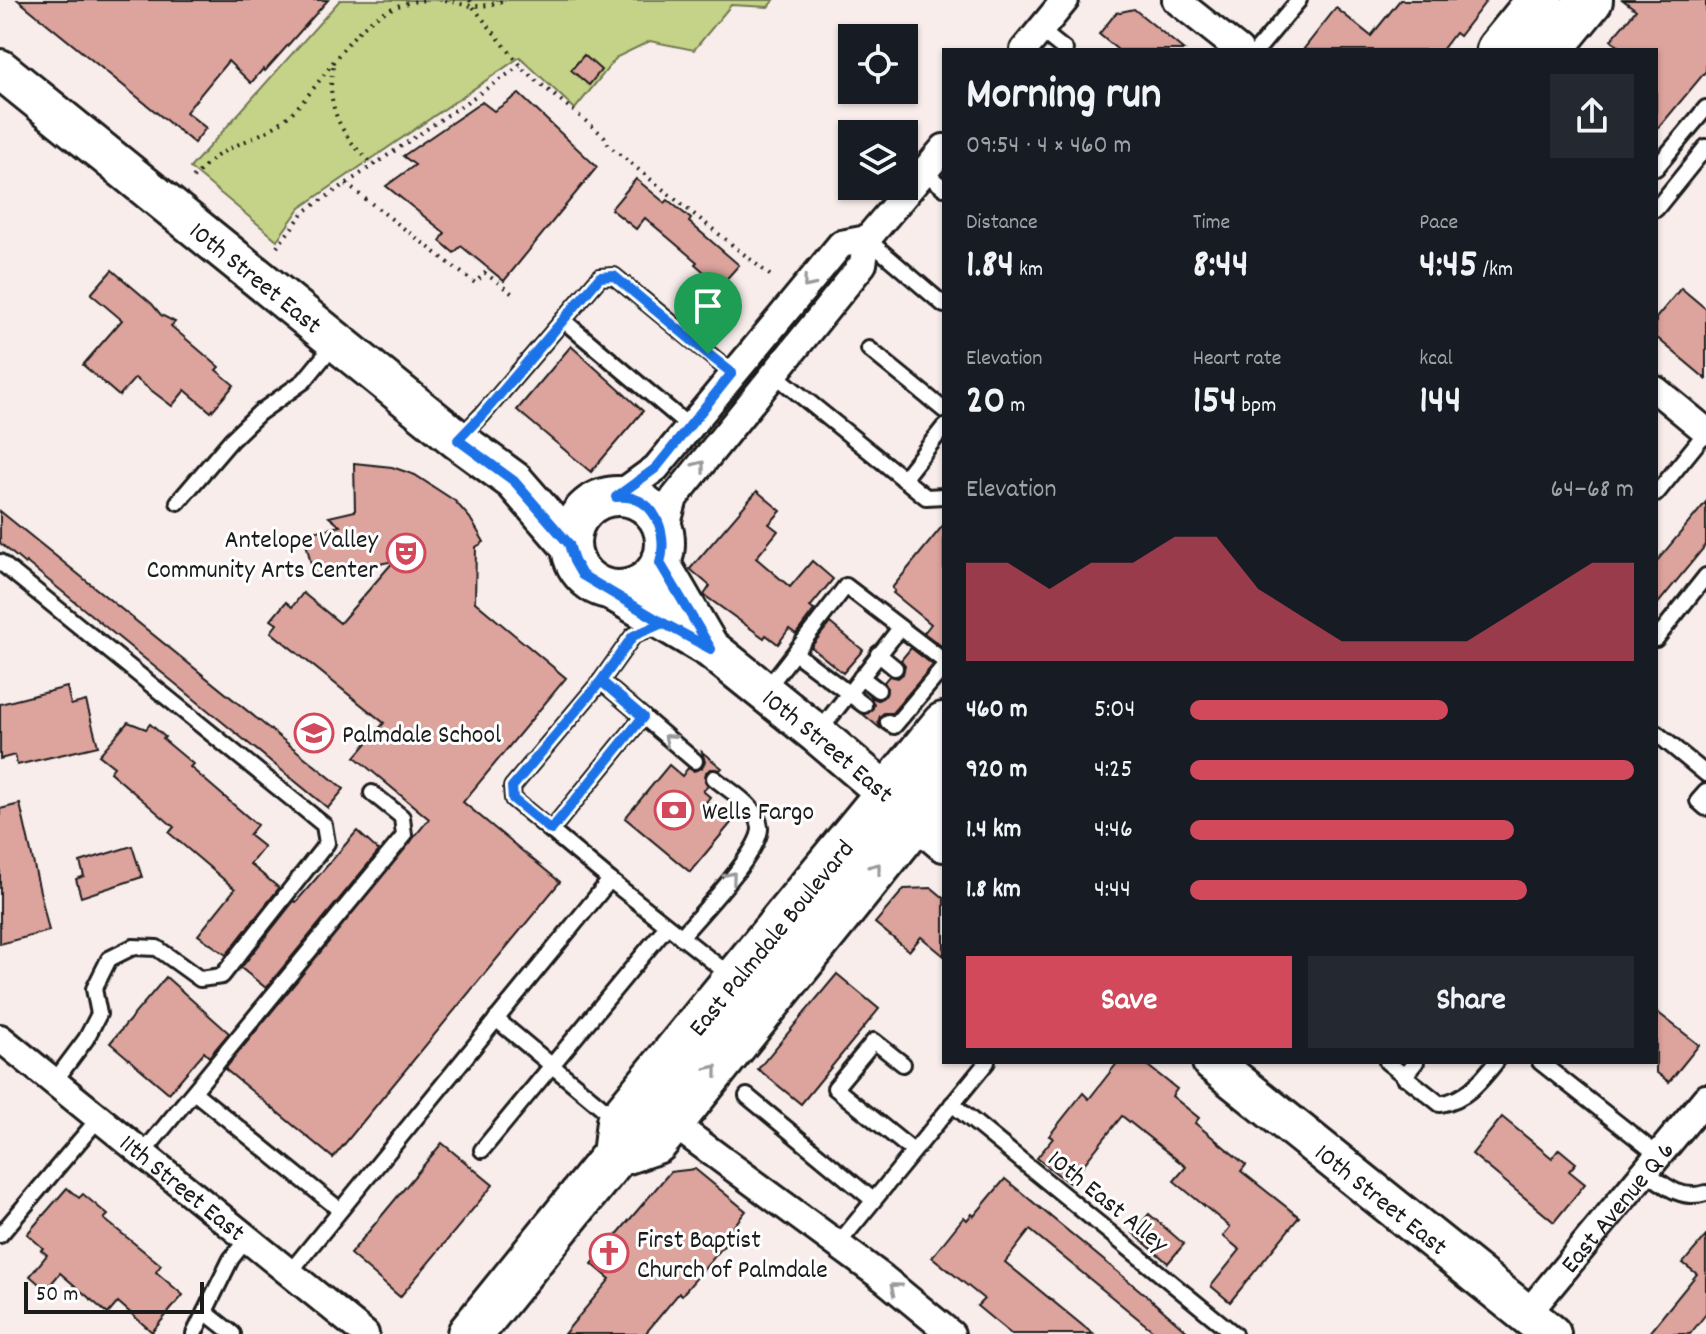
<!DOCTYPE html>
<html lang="en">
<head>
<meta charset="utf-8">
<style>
	:root { --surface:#171b24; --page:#242831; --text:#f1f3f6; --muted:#9ea1a6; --accent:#d1495b }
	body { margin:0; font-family:Dekko,sans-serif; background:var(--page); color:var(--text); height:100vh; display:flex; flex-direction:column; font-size:30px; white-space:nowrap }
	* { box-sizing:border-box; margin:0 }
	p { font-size:26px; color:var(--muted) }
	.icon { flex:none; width:44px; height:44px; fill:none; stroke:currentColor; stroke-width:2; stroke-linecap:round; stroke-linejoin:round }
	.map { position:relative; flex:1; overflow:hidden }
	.panel { position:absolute; left:942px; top:48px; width:716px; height:1016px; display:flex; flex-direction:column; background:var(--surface); border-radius:0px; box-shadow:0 2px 6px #0004 }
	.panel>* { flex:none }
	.controls { position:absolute; left:838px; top:24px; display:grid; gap:16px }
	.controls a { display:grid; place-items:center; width:80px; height:80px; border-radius:0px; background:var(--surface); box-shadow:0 2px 6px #0004; font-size:40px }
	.scale { position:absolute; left:24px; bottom:20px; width:180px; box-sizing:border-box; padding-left:8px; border:4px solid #1c1c1c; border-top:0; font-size:22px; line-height:28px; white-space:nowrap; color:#1c1c1c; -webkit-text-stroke:6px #fff; paint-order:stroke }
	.pin { position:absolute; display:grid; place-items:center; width:68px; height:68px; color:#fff; margin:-82px -34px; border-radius:50% 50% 50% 0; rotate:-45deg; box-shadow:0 0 8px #0007 }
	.pin .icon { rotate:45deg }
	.round { display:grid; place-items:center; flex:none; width:84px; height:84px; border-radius:0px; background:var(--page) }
	.headline { display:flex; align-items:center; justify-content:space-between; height:136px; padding:0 24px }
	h1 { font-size:44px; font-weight:800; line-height:60px }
	.figures { display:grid; grid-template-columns:repeat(3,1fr); gap:12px; height:136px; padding:8px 24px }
	.figures div { display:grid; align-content:center }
	.figures b { font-size:40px; font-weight:800 }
	.figures small { font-size:22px; font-weight:400 }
	.figures p { font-size:22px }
	.chart { height:224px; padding:16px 24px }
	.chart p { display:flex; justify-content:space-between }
	.chart svg { width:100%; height:144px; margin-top:8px; fill:var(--accent); opacity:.7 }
	.primary-button { display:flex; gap:16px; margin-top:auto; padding:16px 24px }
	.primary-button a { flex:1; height:92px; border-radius:0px; background:var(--accent); color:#fff; font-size:32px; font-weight:800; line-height:92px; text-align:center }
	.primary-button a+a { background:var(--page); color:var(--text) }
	ul { padding:0 24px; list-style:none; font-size:26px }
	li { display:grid; grid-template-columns:128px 96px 1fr; align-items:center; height:60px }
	li i { height:20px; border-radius:10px; background:var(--accent) }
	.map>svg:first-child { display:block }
</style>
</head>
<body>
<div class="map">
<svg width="1706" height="1334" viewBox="0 0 1706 1334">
	<rect width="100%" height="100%" fill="#f8edeb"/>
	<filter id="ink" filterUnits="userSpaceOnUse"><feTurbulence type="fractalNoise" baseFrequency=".0125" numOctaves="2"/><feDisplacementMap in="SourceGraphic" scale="16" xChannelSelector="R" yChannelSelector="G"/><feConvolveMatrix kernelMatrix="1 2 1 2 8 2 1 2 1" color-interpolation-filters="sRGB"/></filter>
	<g filter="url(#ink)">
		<polygon fill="#c4d387" stroke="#707852" stroke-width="2" points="340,0 774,0 768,7 731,5 694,50 650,41 617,57 575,109 520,57 300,208 277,240 190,168"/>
		<g fill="#dda39d" stroke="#1c1c1c" stroke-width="2">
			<polygon points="18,0 328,0 265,71 263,69 251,83 228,61 186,112 206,128 194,143"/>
			<polygon points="1400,0 1487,0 1459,36 1455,33 1442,50 1303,50 1336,8 1371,36"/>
			<polygon points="1623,0 1706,0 1706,71 1656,131 1656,50 1623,50 1611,40 1636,10"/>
			<polygon points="1134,9 1184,50 1118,50 1099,34 1116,13"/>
			<polygon points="584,55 601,70 589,85 571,70"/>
			<polygon points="519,94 597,167 504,281 461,246 454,253 440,241 445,233 386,186 415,165 403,156 482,102 494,111"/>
			<polygon points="636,179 665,203 668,200 691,219 689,222 739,265 720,286 695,264 697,262 645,218 636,229 611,209"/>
			<polygon points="112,270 152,304 161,315 175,322 171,326 219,367 216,370 234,385 211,412 185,390 172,406 135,378 119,396 83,365 122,320 91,294"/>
			<polygon points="1681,288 1706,309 1706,379 1656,337 1656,318"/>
			<polygon points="571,346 643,411 591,472 517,410"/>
			<polygon points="354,463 392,467 415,475 455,501 470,518 484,542 476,547 475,602 566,678 463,802 560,882 333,1158 225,1069 429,819 355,757 384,723 271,632 277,624 271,620 286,602 292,607 303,593 340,623 394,561 314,577 304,534 340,526 329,517 355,511"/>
			<polygon points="757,491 781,511 769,524 778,531 756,558 790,587 812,561 833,579 810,607 814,610 796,634 789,629 778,644 766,635 764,638 704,595 710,586 690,569"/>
			<polygon points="1706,502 1706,545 1656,606 1656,562"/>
			<polygon points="0,511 344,789 328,808 26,562 25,564 0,543"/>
			<polygon points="944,524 944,648 924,633 931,624 893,593 895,591 892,588"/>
			<polygon points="830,623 863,650 843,673 811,647"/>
			<polygon points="911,648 933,665 892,713 884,713 880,716 878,722 881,729 864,715 872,710 874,705 871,697 878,700 886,695 887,687 884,682 889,676 898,678 903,674 905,665 901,660"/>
			<polygon points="67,687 71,705 86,701 98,746 17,765 15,755 0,759 0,704"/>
			<polygon points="128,722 146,729 150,724 165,737 163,739 193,764 190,767 257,825 249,835 264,847 250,864 279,888 226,955 198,935 235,889 169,833 174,827 110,772 114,767 99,755"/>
			<polygon points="702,752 722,768 720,770 711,769 706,772 705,781 708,786 703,791 710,797 706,802 731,823 690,872 625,818 669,765 682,776 688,768 694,771 702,768 705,762"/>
			<polygon points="20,804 49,931 0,944 0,809"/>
			<polygon points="357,831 379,851 266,988 241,968 294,901 296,902"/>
			<polygon points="132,846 142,877 81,897 76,879 84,876 80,862"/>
			<polygon points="932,888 944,898 944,956 921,937 909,951 875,923 904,889"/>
			<polygon points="837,974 879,1009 801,1104 758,1069"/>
			<polygon points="166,977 229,1033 209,1057 204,1052 169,1093 110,1043"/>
			<polygon points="1656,1011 1699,1045 1669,1082 1656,1072"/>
			<polygon points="1118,1062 1143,1062 1177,1089 1172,1096 1199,1118 1195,1123 1246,1165 1241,1171 1299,1217 1230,1302 1211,1286 1240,1250 1223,1236 1230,1227 1174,1181 1186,1167 1122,1116 1069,1183 1037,1158 1053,1138 1049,1136 1083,1093 1089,1099"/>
			<polygon points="1502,1117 1552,1158 1559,1149 1576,1163 1569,1171 1585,1184 1554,1222 1472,1154"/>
			<polygon points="442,1143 493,1185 400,1297 350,1254"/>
			<polygon points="695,1169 746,1211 724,1238 728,1241 682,1295 679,1293 645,1334 564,1334 610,1279 592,1264 670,1172"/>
			<polygon points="1005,1179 1142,1292 1190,1334 1157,1334 1030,1230 1005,1262 1093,1334 1011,1334 977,1306 984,1299 932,1257 964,1217 967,1220 972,1214 974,1216"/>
			<polygon points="67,1188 79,1198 83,1194 108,1215 104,1219 161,1265 156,1272 183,1295 152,1332 118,1302 108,1314 60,1273 46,1290 30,1276 47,1255 41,1250 43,1248 27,1234"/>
			<polygon points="1149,1214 1184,1244 1168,1263 1133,1233"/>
			<polygon points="1706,1236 1706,1314 1690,1334 1648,1334 1697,1274 1683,1263"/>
		</g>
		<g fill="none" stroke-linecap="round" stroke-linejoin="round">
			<g stroke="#1c1c1c" stroke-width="20">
				<g id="service">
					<polyline points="1040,30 1065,50"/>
					<polyline points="1257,50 1299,0"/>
					<polyline points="1656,168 1706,108"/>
					<polyline points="924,172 944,188"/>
					<polyline points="1656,209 1706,147"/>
					<polyline points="867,239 944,305"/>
					<polyline points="563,320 690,427"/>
					<polyline points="869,349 944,410"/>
					<polyline points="773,373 926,497 944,496"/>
					<polyline points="458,440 483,414 600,277 614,276 732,373"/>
					<polyline points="903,479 944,427"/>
					<polyline points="1656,494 1706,432"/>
					<polyline points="178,502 231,440 259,413 304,381 336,342"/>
					<polyline points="0,562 324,825 327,843 222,976 200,979 157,948 133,947 109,959 94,989 99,1014 86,1039 54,1082"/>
					<polyline points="1656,639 1706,576"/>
					<polyline points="795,653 864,705"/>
					<polyline points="878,654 895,668"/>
					<polyline points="861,677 878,690"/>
					<polyline points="601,681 695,761"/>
					<polyline points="765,691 846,586 944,661"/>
					<polyline points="888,722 894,726 944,667"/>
					<polyline points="1656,733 1706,774"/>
					<polyline points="817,734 900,628"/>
					<polyline points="1706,792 1698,801 1706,808"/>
					<polyline points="551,830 643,717"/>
					<polyline points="610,880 732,977"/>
					<path d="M681,937c17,-21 81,-86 79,-110 -2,-21 -32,-37 -46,-49"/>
					<polyline points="496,1019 616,1119"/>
					<path d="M1387,1062l53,42c26,-4 41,-23 56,-42"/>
					<polyline points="1540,1062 1658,1155"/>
					<polyline points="903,1064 874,1041 835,1088 913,1151"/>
					<polyline points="1404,1077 1416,1062"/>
					<polyline points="194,1092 340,1210"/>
					<polyline points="747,1096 873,1200"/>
					<polyline points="952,1104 1234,1334"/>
					<polyline points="482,1150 667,926"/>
					<polyline points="143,1153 404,836 402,817 372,793"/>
					<path d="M1645,1171c19,14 36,30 61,22"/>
					<polyline points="0,1235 99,1118"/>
					<polyline points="838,1244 987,1062"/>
					<polyline points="290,1272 610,880 513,799 512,787 601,681 633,636 660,624"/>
					<polyline points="205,1312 233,1334"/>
					<polyline points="194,1334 231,1259 247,1239"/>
				</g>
			</g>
			<g stroke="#1c1c1c" stroke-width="32">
				<g id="minor">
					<polyline points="1176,0 1239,50"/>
					<polyline points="1024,50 1065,0"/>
					<polyline points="1656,390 1706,431"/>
					<polyline points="616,497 656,468 841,244 867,239 944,148"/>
					<polyline points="664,534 674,498 863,264 867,239"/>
					<path id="s1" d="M0,1038l365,296"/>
					<polyline points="671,1122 883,1278 951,1334"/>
					<path id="s2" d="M1527,1314l179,-216"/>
				</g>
			</g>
			<g stroke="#1c1c1c" stroke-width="44">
				<g id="secondary">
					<path id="s3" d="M0,69l458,371 56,41 55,63"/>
					<circle cx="618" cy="543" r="47"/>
					<polyline points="660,563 709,647"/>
					<path id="s4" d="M611,590l100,59 106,85 127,108"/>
					<path id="s5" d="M1212,1062l339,272"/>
				</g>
			</g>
			<g stroke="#1c1c1c" stroke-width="50">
				<g id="trunk">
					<polyline points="1499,50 1540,0"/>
					<polyline points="1549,50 1590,0"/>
					<path id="s6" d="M615,1155l4,-33 325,-397"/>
					<polyline points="470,1334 615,1155 656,1141 944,784"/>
				</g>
			</g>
			<g stroke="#1c1c1c" stroke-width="4" stroke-dasharray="2 6" stroke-linecap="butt">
				<path d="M445,0c26,7 35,9 60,0"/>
				<polyline points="470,0 473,7 526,72 604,136 609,146 771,276"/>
				<path d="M333,67c-8,41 10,72 41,98"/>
				<path d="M193,178c8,-8 17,-18 27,-24 21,-13 46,-19 65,-35 50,-43 65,-112 140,-119"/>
				<polyline points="346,184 475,283 485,273 514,295"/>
				<polyline points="277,247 304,212 520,66"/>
			</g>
			<use href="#service" stroke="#fff" stroke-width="14"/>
			<use href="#minor" stroke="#fff" stroke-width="26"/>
			<use href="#secondary" stroke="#fff" stroke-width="38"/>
			<use href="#trunk" stroke="#fff" stroke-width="44"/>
		</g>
		<defs><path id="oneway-chevron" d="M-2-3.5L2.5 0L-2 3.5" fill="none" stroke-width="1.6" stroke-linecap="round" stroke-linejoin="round" transform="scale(2)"/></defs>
		<g stroke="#999">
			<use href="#oneway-chevron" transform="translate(808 283) rotate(130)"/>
			<use href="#oneway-chevron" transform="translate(700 466) rotate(-52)"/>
			<use href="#oneway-chevron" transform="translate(669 739) rotate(-139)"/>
			<use href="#oneway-chevron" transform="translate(876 868) rotate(-52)"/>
			<use href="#oneway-chevron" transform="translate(731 877) rotate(-50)"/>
			<use href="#oneway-chevron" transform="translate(713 1070) rotate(-51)"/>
			<use href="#oneway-chevron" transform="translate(895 1288) rotate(-141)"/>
		</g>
	</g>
	<g fill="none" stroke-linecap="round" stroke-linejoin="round" filter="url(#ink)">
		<g stroke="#fff" stroke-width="16">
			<path id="route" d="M708,354l-94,-78 -14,1 -117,137 -25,26 56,41 55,63 5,17 8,14 81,48 -30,13 -32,45 -89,106 1,12 38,31 92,-113 -42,-36 32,-45 30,-13 48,26 -51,-86c9,-31 -6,-70 -44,-66l40,-29 76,-95 -24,-19"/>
		</g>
		<use href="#route" stroke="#1a73e8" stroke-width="10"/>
	</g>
	<defs>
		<g id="theatre-ring" transform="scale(2)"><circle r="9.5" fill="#fff" stroke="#d1495b" stroke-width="1.5"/><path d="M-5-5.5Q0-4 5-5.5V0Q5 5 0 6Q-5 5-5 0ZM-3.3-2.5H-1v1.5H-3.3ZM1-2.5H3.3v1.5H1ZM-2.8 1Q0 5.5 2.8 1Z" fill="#d1495b"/></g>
		<g id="school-ring" transform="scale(2)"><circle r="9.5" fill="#fff" stroke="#d1495b" stroke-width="1.5"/><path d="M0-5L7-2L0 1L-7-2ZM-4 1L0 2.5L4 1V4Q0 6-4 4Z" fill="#d1495b"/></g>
		<g id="bank-ring" transform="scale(2)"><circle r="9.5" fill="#fff" stroke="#d1495b" stroke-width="1.5"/><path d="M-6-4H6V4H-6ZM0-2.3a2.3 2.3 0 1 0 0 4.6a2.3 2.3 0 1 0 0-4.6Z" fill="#d1495b"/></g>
		<g id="church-ring" transform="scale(2)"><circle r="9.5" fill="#fff" stroke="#d1495b" stroke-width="1.5"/><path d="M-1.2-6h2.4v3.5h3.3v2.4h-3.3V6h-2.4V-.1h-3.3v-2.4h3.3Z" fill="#d1495b"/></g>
	</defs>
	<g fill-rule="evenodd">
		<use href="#theatre-ring" x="406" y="553"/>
		<use href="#school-ring" x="314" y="733"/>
		<use href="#bank-ring" x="674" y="810"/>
		<use href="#church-ring" x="609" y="1253"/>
	</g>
	<g text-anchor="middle" stroke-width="6" stroke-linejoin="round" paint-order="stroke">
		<g font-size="26" fill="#1c1c1c" stroke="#fff">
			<text dy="9" stroke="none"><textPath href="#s3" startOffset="330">10th Street East</textPath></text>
			<text dy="9" stroke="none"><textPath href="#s4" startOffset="268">10th Street East</textPath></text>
			<text dy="9" stroke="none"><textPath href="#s6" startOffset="272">East Palmdale Boulevard</textPath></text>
			<text dy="9" stroke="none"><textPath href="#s1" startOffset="236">11th Street East</textPath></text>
			<text dy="9" stroke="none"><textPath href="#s5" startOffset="218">10th Street East</textPath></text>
			<text transform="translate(1109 1200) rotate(39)" y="9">10th East Alley</text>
			<text dy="9" stroke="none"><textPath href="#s2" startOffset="140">East Avenue Q 6</textPath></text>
		</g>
		<g font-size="26" fill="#1c1c1c" stroke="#fff" text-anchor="start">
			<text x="378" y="547" text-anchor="end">Antelope Valley<tspan x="378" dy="30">Community Arts Center</tspan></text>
			<text x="342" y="742">Palmdale School</text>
			<text x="702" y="819">Wells Fargo</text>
			<text x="637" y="1247">First Baptist<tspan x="637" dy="30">Church of Palmdale</tspan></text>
		</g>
	</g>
</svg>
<div class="controls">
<a><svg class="icon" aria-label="locate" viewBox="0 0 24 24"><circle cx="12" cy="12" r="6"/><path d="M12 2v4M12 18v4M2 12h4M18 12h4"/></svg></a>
<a><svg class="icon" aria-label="layers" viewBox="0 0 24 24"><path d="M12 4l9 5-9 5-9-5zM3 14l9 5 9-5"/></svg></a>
</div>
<div class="scale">50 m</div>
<div class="pin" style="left:708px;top:354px;background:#1e9e55"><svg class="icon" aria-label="arrive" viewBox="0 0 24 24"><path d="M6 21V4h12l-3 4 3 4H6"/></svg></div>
<section class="panel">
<div class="headline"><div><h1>Morning run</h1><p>09:54 · 4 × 460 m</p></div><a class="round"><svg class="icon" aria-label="share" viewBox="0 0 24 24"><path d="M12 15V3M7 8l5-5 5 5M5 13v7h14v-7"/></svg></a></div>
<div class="figures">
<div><p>Distance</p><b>1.84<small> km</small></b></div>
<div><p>Time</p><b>8:44</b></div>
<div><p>Pace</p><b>4:45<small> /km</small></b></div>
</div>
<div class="figures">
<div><p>Elevation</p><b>20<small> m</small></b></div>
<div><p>Heart rate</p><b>154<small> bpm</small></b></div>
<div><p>kcal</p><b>144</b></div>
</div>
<div class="chart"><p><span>Elevation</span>64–68 m</p>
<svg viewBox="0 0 160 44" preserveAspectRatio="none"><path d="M0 44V14L10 14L20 22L30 14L40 14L50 6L60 6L70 22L80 30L90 38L100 38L110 38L120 38L130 30L140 22L150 14L160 14V44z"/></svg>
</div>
<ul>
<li><b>460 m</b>5:04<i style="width:58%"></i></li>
<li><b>920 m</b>4:25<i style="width:100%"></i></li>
<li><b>1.4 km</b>4:46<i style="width:73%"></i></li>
<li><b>1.8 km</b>4:44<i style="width:76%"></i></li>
</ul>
<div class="primary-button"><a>Save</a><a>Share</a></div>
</section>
</div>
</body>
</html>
